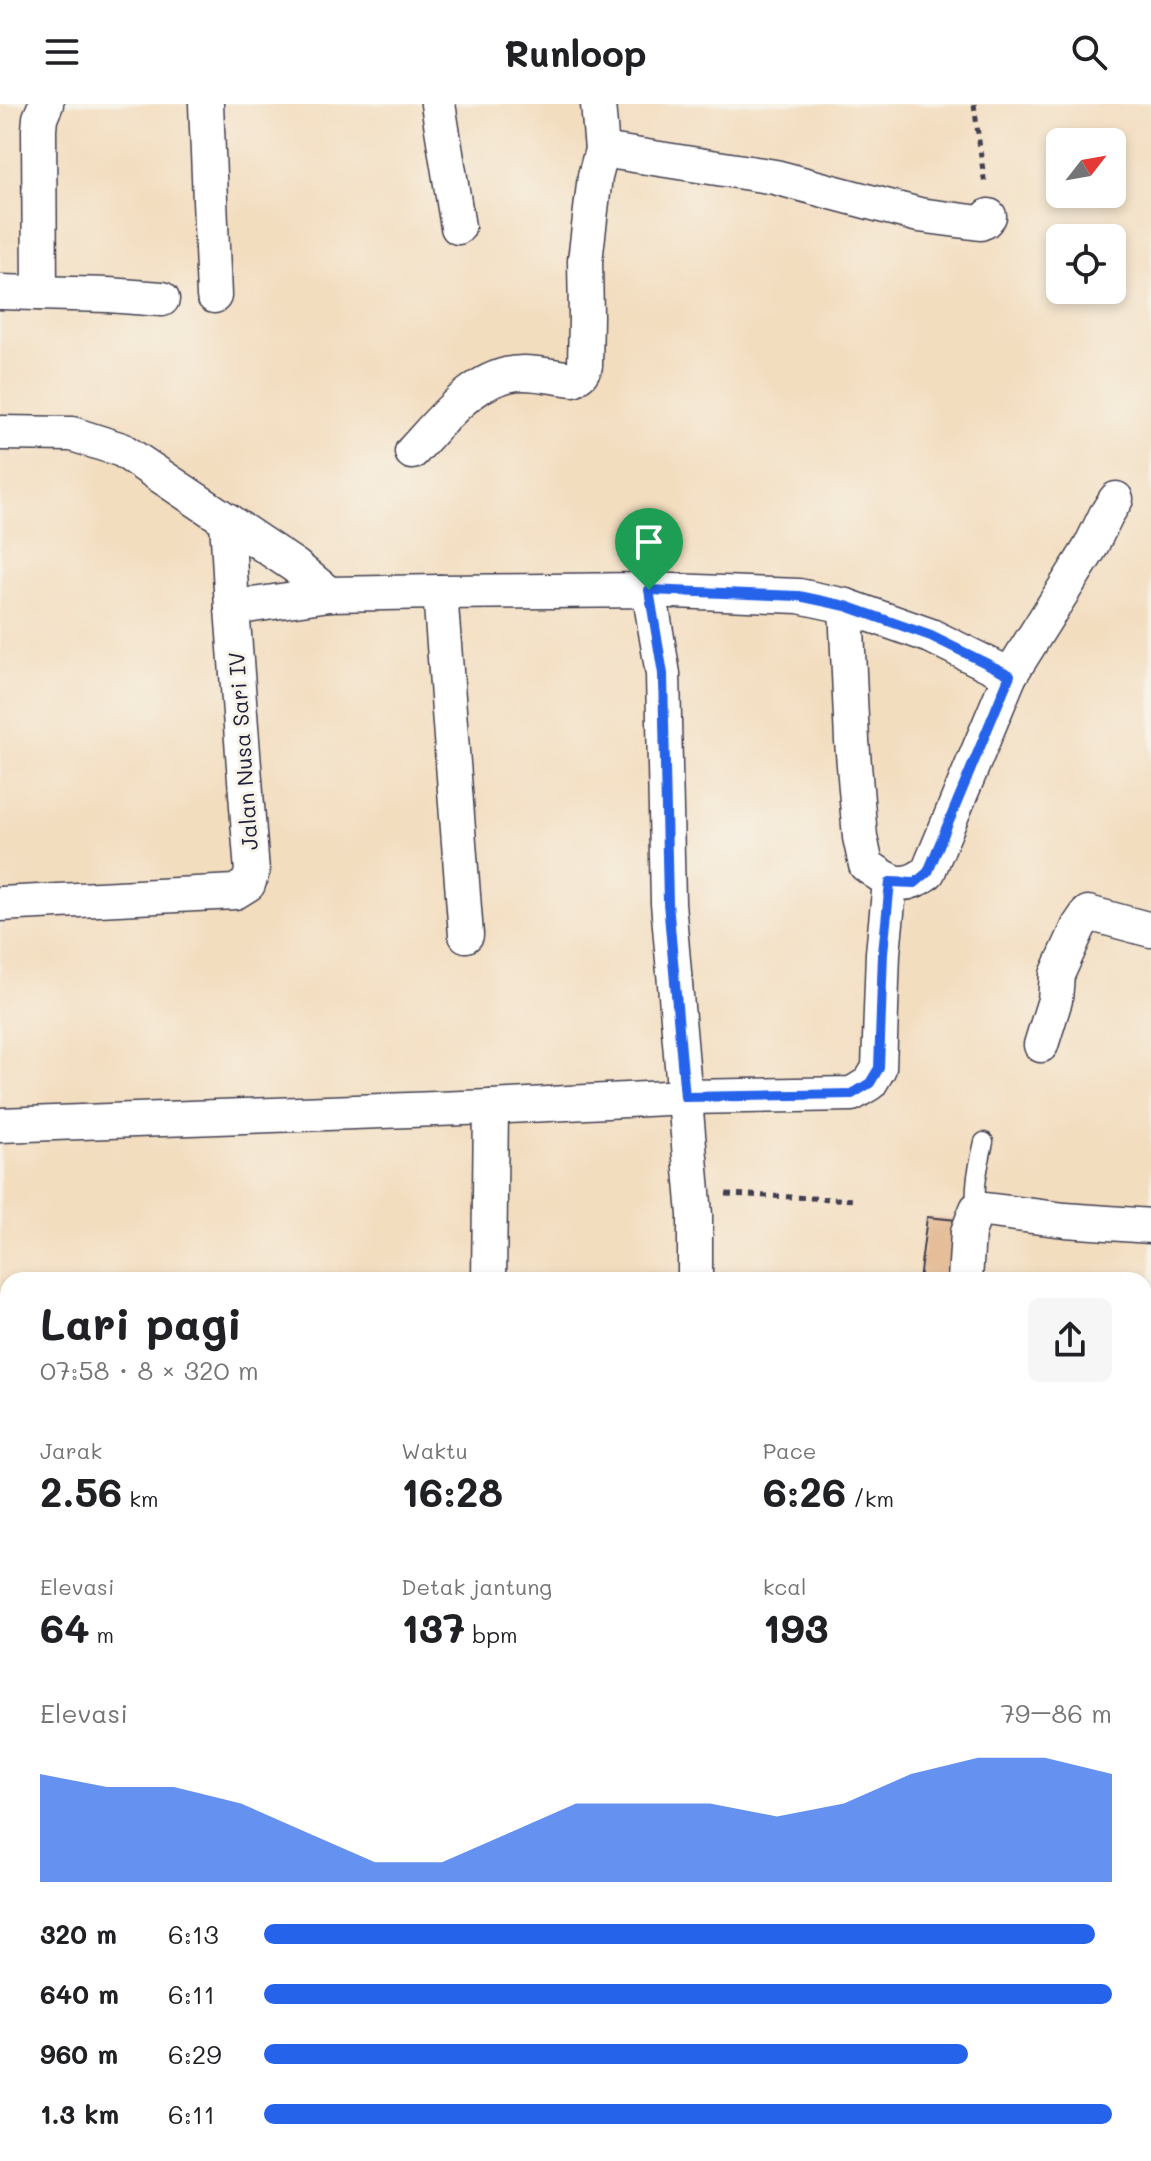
<!DOCTYPE html>
<html lang="id">
<head>
<meta charset="utf-8">
<style>
	:root { --surface:#fff; --page:#f6f6f6; --text:#202124; --muted:#757577; --accent:#2563eb }
	body { margin:0; font-family:Mali,sans-serif; background:var(--page); color:var(--text); height:100vh; display:flex; flex-direction:column; font-size:30px; white-space:nowrap }
	* { box-sizing:border-box; margin:0 }
	p { font-size:26px; color:var(--muted) }
	.icon { flex:none; width:44px; height:44px; fill:none; stroke:currentColor; stroke-width:2; stroke-linecap:round; stroke-linejoin:round }
	.map { position:relative; flex:1; overflow:hidden }
	.side { position:absolute; left:0px; top:1168px; width:1152px; height:890px; display:flex; flex-direction:column; background:var(--surface); border-radius:24px 24px 0 0; box-shadow:0 4px 12px #0003 }
	.side>* { flex:none }
	.needle { width:52px; rotate:59deg }
	.buttons { position:absolute; left:1046px; top:24px; display:grid; gap:16px }
	.buttons a { display:grid; place-items:center; width:80px; height:80px; border-radius:12px; background:var(--surface); box-shadow:0 4px 12px #0003; font-size:40px }
	.pin { position:absolute; display:grid; place-items:center; width:68px; height:68px; color:#fff; margin:-82px -34px; border-radius:50% 50% 50% 0; rotate:-45deg; box-shadow:0 0 8px #0007 }
	.pin .icon { rotate:45deg }
	.round { display:grid; place-items:center; flex:none; width:84px; height:84px; border-radius:12px; background:var(--page) }
	.overview { display:flex; align-items:center; justify-content:space-between; height:136px; padding:0 40px }
	h1 { font-size:44px; font-weight:800; line-height:60px }
	.metrics { display:grid; grid-template-columns:repeat(3,1fr); gap:12px; height:136px; padding:8px 40px }
	.metrics div { display:grid; align-content:center }
	.metrics b { font-size:40px; font-weight:800 }
	.metrics small { font-size:22px; font-weight:400 }
	.metrics p { font-size:22px }
	.chart { height:224px; padding:16px 40px }
	.chart p { display:flex; justify-content:space-between }
	.chart svg { width:100%; height:144px; margin-top:8px; fill:var(--accent); opacity:.7 }
	ul { padding:0 40px; list-style:none; font-size:26px }
	li { display:grid; grid-template-columns:128px 96px 1fr; align-items:center; height:60px }
	li i { height:20px; border-radius:10px; background:var(--accent) }
	header { display:flex; justify-content:space-between; align-items:center; height:104px; padding:0 40px; background:var(--surface); font-size:36px; font-weight:800 }
	.map>svg:first-child { display:block }
</style>
</head>
<body>
<header><svg class="icon" aria-label="menu" viewBox="0 0 24 24"><path d="M4 6h16M4 12h16M4 18h16"/></svg>Runloop<svg class="icon" aria-label="search" viewBox="0 0 24 24"><circle cx="10" cy="10" r="6"/><path d="M15 15l6 6"/></svg></header>
<div class="map">
<svg width="1151" height="2057" viewBox="0 0 1151 2057">
	<rect width="100%" height="100%" fill="#f7f3e8"/>
	<filter id="ink" filterUnits="userSpaceOnUse"><feTurbulence type="fractalNoise" baseFrequency=".0125" numOctaves="2"/><feDisplacementMap in="SourceGraphic" scale="16" xChannelSelector="R" yChannelSelector="G"/><feConvolveMatrix kernelMatrix="1 2 1 2 8 2 1 2 1" color-interpolation-filters="sRGB"/></filter>
	<filter id="wash" filterUnits="userSpaceOnUse"><feTurbulence type="fractalNoise" baseFrequency=".006" numOctaves="4" result="noise"/><feDisplacementMap in="SourceGraphic" scale="32" xChannelSelector="R" yChannelSelector="G"/><feGaussianBlur stdDeviation="1.8" result="paint"/><feColorMatrix in="noise" values="0 0 0 0 0 0 0 0 0 0 0 0 0 0 0 0 0 1.4 0 .05"/><feComposite in="paint" operator="in"/></filter>
	<g filter="url(#wash)">
		<rect width="100%" height="100%" fill="#f3ddbf"/>
		<g id="blocks">
			<polygon fill="#e1b288" points="927,1113 966,1117 959,1176 919,1176"/>
		</g>
	</g>
	<g filter="url(#ink)">
		<use href="#blocks" fill-opacity="0" stroke="#413e4f" stroke-width="2"/>
		<g fill="none" stroke-linecap="round" stroke-linejoin="round">
			<g stroke="#413e4f" stroke-width="21">
				<path id="lane" d="M977,1105c-4,-23 2,-44 7,-67"/>
			</g>
			<g stroke="#413e4f" stroke-width="37">
				<g id="street">
					<polyline points="206,0 214,192"/>
					<polyline points="438,0 458,123"/>
					<polyline points="602,46 775,73 919,111 980,119 985,117 989,112"/>
					<polyline points="0,188 108,191 162,195"/>
					<polyline points="40,189 39,26 40,14 46,0"/>
					<polyline points="0,329 72,330 122,346 295,462 329,490"/>
					<path d="M412,348c29,-31 64,-79 111,-79 16,0 34,4 50,6l8,-6 4,-7 1,-49 -1,-56 10,-85 7,-26 -4,-46"/>
					<polyline points="649,486 663,570 668,799 695,1111 695,1176"/>
					<polyline points="440,488 466,831"/>
					<path d="M846,502l6,135 8,96 6,28c24,17 36,27 62,7l82,-197 80,-127 16,-33 10,-16"/>
					<polyline points="232,504 329,490 440,488 649,486 799,492 846,502 931,532 1010,571"/>
					<polyline points="0,800 235,788 248,780 252,768 232,504 227,416"/>
					<polyline points="1041,941 1055,896 1057,871 1079,822 1088,809 1151,826"/>
					<polyline points="0,1021 491,1003 685,993 852,990 870,979 879,964 883,849 890,778"/>
					<polyline points="489,1176 491,1003"/>
					<polyline points="965,1176 968,1128 977,1105 1065,1116 1151,1122"/>
					<polyline points="0,1244 8,1243"/>
					<polyline points="0,1446 8,1446"/>
					<polyline points="1144,1832 1151,1832"/>
					<polyline points="0,1975 8,1977"/>
					<polyline points="284,2050 311,2057"/>
					<polyline points="744,2057 746,2050"/>
				</g>
			</g>
			<g stroke="#413e4f" stroke-width="47">
				<g id="primary">
					<polyline points="0,1718 8,1720"/>
					<polyline points="1142,2050 1151,2054"/>
				</g>
			</g>
			<g stroke="#413e4f" stroke-width="5" stroke-dasharray="6 6" stroke-linecap="butt">
				<polyline points="974,0 985,82"/>
				<polyline points="726,1090 855,1096"/>
				<polyline points="1144,1378 1151,1385"/>
			</g>
			<use href="#lane" stroke="#fff" stroke-width="18"/>
			<use href="#street" stroke="#fff" stroke-width="34"/>
			<use href="#primary" stroke="#fcbd6f" stroke-width="44"/>
		</g>
	</g>
	<g fill="none" stroke-linecap="round" stroke-linejoin="round" filter="url(#ink)">
		<g stroke="#fff" stroke-width="16">
			<polygon id="route" points="649,486 799,492 846,502 931,532 1010,571 928,768 915,779 890,778 883,849 879,964 870,979 852,990 685,993 668,799 663,570"/>
		</g>
		<use href="#route" stroke="#2563eb" stroke-width="10"/>
	</g>
	<g text-anchor="middle" stroke-width="6" stroke-linejoin="round" paint-order="stroke">
		<g font-size="22" fill="#22223b" stroke="#f7f3e8">
			<text transform="translate(243 647) rotate(-94)" y="8">Jalan Nusa Sari IV</text>
		</g>
	</g>
</svg>
<div class="buttons">
<a><svg class="needle" viewBox="-14 -14 28 28"><path d="M0-13l5 13h-10z" fill="#e53935"/><path d="M0 13l5-13h-10z" fill="#757577"/></svg></a>
<a><svg class="icon" aria-label="locate" viewBox="0 0 24 24"><circle cx="12" cy="12" r="6"/><path d="M12 2v4M12 18v4M2 12h4M18 12h4"/></svg></a>
</div>
<div class="pin" style="left:649px;top:486px;background:#1e9e55"><svg class="icon" aria-label="arrive" viewBox="0 0 24 24"><path d="M6 21V4h12l-3 4 3 4H6"/></svg></div>
<section class="side">
<div class="overview"><div><h1>Lari pagi</h1><p>07:58 · 8 × 320 m</p></div><a class="round"><svg class="icon" aria-label="share" viewBox="0 0 24 24"><path d="M12 15V3M7 8l5-5 5 5M5 13v7h14v-7"/></svg></a></div>
<div class="metrics">
<div><p>Jarak</p><b>2.56<small> km</small></b></div>
<div><p>Waktu</p><b>16:28</b></div>
<div><p>Pace</p><b>6:26<small> /km</small></b></div>
</div>
<div class="metrics">
<div><p>Elevasi</p><b>64<small> m</small></b></div>
<div><p>Detak jantung</p><b>137<small> bpm</small></b></div>
<div><p>kcal</p><b>193</b></div>
</div>
<div class="chart"><p><span>Elevasi</span>79–86 m</p>
<svg viewBox="0 0 160 44" preserveAspectRatio="none"><path d="M0 44V11L10 15L20 15L30 20L40 29L50 38L60 38L70 29L80 20L90 20L100 20L110 24L120 20L130 11L140 6L150 6L160 11V44z"/></svg>
</div>
<ul>
<li><b>320 m</b>6:13<i style="width:98%"></i></li>
<li><b>640 m</b>6:11<i style="width:100%"></i></li>
<li><b>960 m</b>6:29<i style="width:83%"></i></li>
<li><b>1.3 km</b>6:11<i style="width:100%"></i></li>
</ul>
</section>
</div>
</body>
</html>
